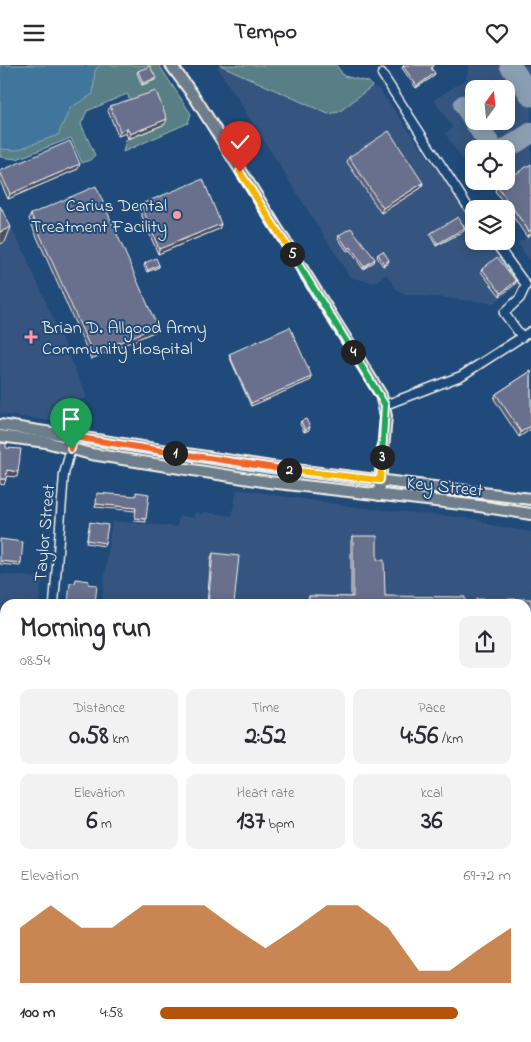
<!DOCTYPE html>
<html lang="en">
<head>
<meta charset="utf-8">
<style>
	:root { --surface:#fff; --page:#f2f2f3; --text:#2b2b33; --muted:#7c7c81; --accent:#b45309 }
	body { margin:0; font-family:"Indie Flower",sans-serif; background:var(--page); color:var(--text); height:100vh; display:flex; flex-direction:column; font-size:19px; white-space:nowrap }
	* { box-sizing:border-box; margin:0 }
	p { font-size:16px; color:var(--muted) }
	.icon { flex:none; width:28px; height:28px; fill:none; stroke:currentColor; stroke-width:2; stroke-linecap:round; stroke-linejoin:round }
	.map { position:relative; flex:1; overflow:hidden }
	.drawer { position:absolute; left:0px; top:534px; width:531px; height:444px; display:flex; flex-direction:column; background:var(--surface); border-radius:15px 15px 0 0; box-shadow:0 2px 12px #0003 }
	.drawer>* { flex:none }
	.needle { width:32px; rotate:15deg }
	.tools { position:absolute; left:465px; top:15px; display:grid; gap:10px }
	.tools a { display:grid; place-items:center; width:50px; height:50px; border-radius:10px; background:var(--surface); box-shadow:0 2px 12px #0003; font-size:25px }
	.pin { position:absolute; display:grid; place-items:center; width:42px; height:42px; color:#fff; margin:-51px -21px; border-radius:50% 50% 50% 0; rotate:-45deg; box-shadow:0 0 5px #0007 }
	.pin .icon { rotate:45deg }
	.km { position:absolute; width:25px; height:25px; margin:-12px; border-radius:50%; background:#222; color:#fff; font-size:14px; line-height:25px; text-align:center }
	.round { display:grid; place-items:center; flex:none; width:52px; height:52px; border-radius:10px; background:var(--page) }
	.head { display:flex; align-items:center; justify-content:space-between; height:85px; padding:0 20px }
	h1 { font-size:28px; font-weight:800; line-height:38px }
	.metrics { display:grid; grid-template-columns:repeat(3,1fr); gap:8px; height:85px; padding:5px 20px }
	.metrics div { display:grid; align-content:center; border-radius:10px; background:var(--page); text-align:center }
	.metrics b { font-size:25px; font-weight:800 }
	.metrics small { font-size:14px; font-weight:400 }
	.metrics p { font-size:14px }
	.chart { height:140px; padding:10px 20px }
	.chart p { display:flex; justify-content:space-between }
	.chart svg { width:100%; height:90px; margin-top:5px; fill:var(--accent); opacity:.7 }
	ul { padding:0 20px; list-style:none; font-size:16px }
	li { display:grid; grid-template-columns:80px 60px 1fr; align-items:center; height:38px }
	li i { height:12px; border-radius:6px; background:var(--accent) }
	header { display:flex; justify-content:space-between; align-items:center; height:65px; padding:0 20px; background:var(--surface); font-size:22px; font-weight:800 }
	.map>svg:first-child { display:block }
</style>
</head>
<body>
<header><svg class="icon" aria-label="menu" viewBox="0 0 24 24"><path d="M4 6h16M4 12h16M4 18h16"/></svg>Tempo<svg class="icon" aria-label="heart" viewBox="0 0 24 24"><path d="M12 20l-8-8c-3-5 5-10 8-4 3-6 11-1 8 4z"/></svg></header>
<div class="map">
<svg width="531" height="977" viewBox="0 0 531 977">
	<rect width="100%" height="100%" fill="#1f4a7a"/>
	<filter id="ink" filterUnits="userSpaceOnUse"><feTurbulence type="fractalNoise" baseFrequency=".02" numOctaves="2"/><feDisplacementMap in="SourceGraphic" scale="10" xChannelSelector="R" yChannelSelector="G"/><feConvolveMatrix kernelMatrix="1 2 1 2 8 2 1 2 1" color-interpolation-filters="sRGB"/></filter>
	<g filter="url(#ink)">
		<g fill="#355580" fill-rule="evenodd">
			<polygon points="216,0 339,47 372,21 379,24 474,156 474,176 488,176 519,220 494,238 405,229 397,225 386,209 374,218 350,212"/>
			<path d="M469,0h62v103l-36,23 -6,-10h17v-32h-32v29l-29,-45 8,-5 -19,-28 32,-21zM474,24h32v32h-32z"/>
			<polygon points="0,141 25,189 87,332 77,337 72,359 0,349"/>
			<polygon points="531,169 531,199 518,178"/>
			<polygon points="237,424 364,443 476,454 491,460 531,467 531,581 526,581 526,539 101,539 112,456 177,462 179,451 194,453 194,448 203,449 204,447 232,451"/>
			<polygon points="0,509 42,513 39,539 5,539 5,547 0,547"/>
			<rect x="526" y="609" width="5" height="111"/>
		</g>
		<g fill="#597f85" stroke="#a6b8b6">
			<polygon points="0,0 159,0 191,49 188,58 123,87 126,75 165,59 131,37 127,29 87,46 81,59 95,90 90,95 82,98 71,73 17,94 0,92"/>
			<polygon points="220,0 336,0 344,11 369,17 372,21 339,47 328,49"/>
			<polygon points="0,600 5,600 5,674 0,673"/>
			<polygon points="0,884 5,885 5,910 2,922 0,921"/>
			<polygon points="5,960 5,972 68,973 67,977 1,977"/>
		</g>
		<polygon fill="#40769c" stroke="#88a7ba" points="0,0 100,0 95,5 93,29 70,43 58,70 16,85 0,84"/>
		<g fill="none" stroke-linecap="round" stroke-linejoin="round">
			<g stroke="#8a9eb1" stroke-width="21">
				<polyline points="510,0 531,31"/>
				<polyline points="464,40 474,55"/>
				<polyline points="474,56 493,84"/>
				<polyline points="506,84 531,68"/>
			</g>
			<g stroke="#f4f1e8" stroke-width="11">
				<g id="minor">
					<polyline points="382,9 474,151"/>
					<polyline points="494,176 526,220 520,233 504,248 522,272"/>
					<polyline points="385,340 461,311 531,266"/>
					<polyline points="54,539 64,409 74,372"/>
					<polyline points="0,566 5,566"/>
					<polyline points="526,598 531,598"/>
					<polyline points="0,746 5,746"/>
					<polyline points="153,972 154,977"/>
				</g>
			</g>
			<g stroke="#f4f1e8" stroke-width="14">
				<g id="major">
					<polyline points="171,0 196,34 381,330 386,351 379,430"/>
					<polyline points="0,360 271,402 531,434"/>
					<polyline points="0,371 46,377 91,389 269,417 479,441 531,449"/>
				</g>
			</g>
			<use href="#minor" stroke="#1f4a7a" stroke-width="8"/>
			<use href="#major" stroke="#6d7d8c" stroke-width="10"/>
		</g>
		<g fill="#5a6079" stroke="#f4f1e8">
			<polygon points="403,1 433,3 432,4 434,11 416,23 402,3"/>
			<polygon points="138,6 155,15 142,20 137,8"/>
			<polygon points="110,41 165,59 128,74 126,68 118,71 108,46"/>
			<polygon points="349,92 423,118 421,123 381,148 347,97"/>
			<polygon points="78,104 8,134 0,116 0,106"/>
			<polygon points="497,121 531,169 527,172 495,126"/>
			<polygon points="141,139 221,159 219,164 158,189 139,144"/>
			<polygon points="31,149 156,266 91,294 29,154"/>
			<polygon points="464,166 436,181 430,170 431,168"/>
			<polygon points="339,170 375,194 374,197 363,204 350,185 347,186 338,173"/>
			<polygon points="378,189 388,198 383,201 377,192"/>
			<polygon points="145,198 159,200 159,202 147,207 144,201"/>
			<polygon points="482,204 516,216 515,219 500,231 481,207"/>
			<polygon points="229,289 311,315 251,341 229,291"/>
			<polygon points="531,306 531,364 519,372 494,334 496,329"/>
			<polygon points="301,356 309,365 304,367 300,359"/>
			<polygon points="90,457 105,478 104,481 86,478"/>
			<polygon points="353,471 377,495 385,531 465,539 307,539 309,531 351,532 351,476"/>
			<polygon points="213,488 234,539 207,539 211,493"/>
			<polygon points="0,813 5,814 5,854 0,852"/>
			<polygon points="530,861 531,861 531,899 527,869"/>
			<polygon points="272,972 291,972 292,977 271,977"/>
		</g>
		<g fill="#4a4e63" stroke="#f4f1e8">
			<polygon points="435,8 434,11 416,23 417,21"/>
			<polygon points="156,13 155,15 142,20 143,18"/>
			<polygon points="167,54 165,59 128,74 130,69"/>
			<polygon points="127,63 126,68 118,71 120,66"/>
			<polygon points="80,99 78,104 8,134 10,129"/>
			<polygon points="423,118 421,123 381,148 383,143"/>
			<polygon points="221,159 219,164 158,189 159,184"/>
			<polygon points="11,162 5,177 0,179 0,167"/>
			<polygon points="465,163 464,166 436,181 437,179"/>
			<polygon points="531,165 531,169 527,172 529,166"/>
			<polygon points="375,194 374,197 363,204 364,202"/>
			<polygon points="389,195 388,198 383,201 384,199"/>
			<polygon points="159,200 159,202 147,207 148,205"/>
			<polygon points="516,216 515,219 500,231 501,228"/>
			<polygon points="157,261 156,266 91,294 93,289"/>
			<polygon points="312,312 311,315 251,341 251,338"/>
			<polygon points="531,361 531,364 519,372 521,367"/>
			<polygon points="310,362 309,365 304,367 305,365"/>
			<polygon points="7,405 18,407 17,412 5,411"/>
			<polygon points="0,414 6,414 4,420 0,419"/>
			<polygon points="96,439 136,443 135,446 95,442"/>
			<polygon points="135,453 146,454 146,457 134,456"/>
			<polygon points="0,496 21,498 20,501 0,499"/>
			<rect x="526" y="561" width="5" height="5"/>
		</g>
		<g fill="#69708d" stroke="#f4f1e8">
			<polygon points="404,0 434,0 434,1 431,3 435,8 417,21 403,1"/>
			<polygon points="150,1 156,13 143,18 138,6"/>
			<polygon points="156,26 167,54 130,69 127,63 120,66 110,41"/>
			<polygon points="389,66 423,118 383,143 349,92"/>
			<polygon points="70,76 80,99 10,129 0,106"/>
			<polygon points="531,99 531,165 529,166 497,121 504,116 506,116 506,115"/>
			<polygon points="203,114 221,159 159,184 141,139"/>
			<polygon points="96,121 157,261 93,289 31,149"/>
			<polygon points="0,141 11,162 0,167"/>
			<polygon points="458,152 465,163 437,179 431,168"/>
			<polygon points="351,163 375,194 364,202 351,182 348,184 339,170"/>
			<polygon points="383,186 389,195 384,199 378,189"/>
			<polygon points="497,192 516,216 501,228 482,204"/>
			<polygon points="156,193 159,200 148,205 145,198"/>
			<polygon points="290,262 312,312 251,338 229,289"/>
			<polygon points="531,306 531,361 521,367 496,329"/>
			<polygon points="306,354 310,362 305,365 301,356"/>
			<polygon points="0,378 6,379 6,383 21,384 18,407 7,405 6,414 0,414"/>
			<polygon points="136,427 149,429 146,454 135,453 136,443 96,439 97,428 136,431"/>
			<polygon points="90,457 108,460 105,478 87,475"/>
			<polygon points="353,471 377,471 377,495 384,495 385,531 465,532 465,539 309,539 309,531 353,532"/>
			<polygon points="0,474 23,477 21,498 0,496"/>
			<polygon points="213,488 239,491 234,539 208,539"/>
			<polygon points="76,514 89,516 88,519 97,520 95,539 68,539 70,518 75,518"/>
			<polygon points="476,534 531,534 531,561 526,561 526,539 476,539"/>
			<polygon points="0,680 4,681 0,710"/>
			<polygon points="0,813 5,814 5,838 0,836"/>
			<polygon points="274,972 291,972 292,977 275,977"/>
			<polygon points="365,972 378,972 379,977 333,977"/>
			<polygon points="236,975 237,977 225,977"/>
		</g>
	</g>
	<g fill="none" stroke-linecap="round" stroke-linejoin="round" filter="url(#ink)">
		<g stroke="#fff" stroke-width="10">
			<polyline id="split-1" points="71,384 74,372 175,388"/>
		</g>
		<g stroke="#fff" stroke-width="10">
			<polyline id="split-2" points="175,388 289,405"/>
		</g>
		<g stroke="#fff" stroke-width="10">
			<polyline id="split-3" points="289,405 380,415 382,392"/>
		</g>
		<g stroke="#fff" stroke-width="10">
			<polyline id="split-4" points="353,287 385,340 382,392"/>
		</g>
		<g stroke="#fff" stroke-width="10">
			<polyline id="split-5" points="292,189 353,287"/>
		</g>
		<g stroke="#fff" stroke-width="10">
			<polyline id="split-6" points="240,107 292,189"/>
		</g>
		<use href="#split-1" stroke="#f0652b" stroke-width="6"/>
		<use href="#split-2" stroke="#f0652b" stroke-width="6"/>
		<use href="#split-3" stroke="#f5b400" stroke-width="6"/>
		<use href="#split-4" stroke="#22a559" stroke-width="6"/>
		<use href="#split-5" stroke="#22a559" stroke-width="6"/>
		<use href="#split-6" stroke="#f5b400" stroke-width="6"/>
	</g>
	<g fill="#ff9aa2" stroke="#1f4a7a" stroke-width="2">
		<circle cx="177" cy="150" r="5"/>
		<path d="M28.5 264.5h5v5h5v5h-5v5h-5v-5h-5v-5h5z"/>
	</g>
	<g text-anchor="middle" stroke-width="4" stroke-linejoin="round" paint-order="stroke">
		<g font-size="18" fill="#f4f1e8" stroke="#1f4a7a" text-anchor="end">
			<text x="167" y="146">Carius Dental<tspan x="167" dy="21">Treatment Facility</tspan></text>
			<text x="42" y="268" text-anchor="start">Brian D. Allgood Army<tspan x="42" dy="21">Community Hospital</tspan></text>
		</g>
		<g font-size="18" fill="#f4f1e8" stroke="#1f4a7a">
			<text transform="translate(445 421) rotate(6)" y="6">Key Street</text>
			<text transform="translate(44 468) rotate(-85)" y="6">Taylor Street</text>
		</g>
	</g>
</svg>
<div class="tools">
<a><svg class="needle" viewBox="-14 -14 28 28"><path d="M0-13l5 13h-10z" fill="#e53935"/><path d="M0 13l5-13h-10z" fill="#7c7c81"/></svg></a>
<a><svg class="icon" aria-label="locate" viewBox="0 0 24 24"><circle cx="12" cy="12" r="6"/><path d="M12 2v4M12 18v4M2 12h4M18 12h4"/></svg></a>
<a><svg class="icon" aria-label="layers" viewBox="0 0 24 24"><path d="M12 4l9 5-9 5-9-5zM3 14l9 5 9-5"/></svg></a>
</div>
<div class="pin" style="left:71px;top:384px;background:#1e9e55"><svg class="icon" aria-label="arrive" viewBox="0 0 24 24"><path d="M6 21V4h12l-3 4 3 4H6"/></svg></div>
<div class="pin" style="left:240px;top:107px;background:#d93025"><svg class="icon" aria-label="check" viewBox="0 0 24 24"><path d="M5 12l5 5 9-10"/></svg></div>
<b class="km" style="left:175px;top:388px">1</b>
<b class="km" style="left:289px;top:405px">2</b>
<b class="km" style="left:382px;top:392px">3</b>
<b class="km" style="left:353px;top:287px">4</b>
<b class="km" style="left:292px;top:189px">5</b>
<section class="drawer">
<div class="head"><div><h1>Morning run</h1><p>08:54</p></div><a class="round"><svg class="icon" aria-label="share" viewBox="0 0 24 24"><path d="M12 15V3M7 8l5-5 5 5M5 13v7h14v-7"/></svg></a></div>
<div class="metrics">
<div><p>Distance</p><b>0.58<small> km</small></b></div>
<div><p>Time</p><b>2:52</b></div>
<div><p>Pace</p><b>4:56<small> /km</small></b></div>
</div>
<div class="metrics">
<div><p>Elevation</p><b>6<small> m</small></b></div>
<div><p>Heart rate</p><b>137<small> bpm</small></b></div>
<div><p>kcal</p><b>36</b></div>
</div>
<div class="chart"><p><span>Elevation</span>69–72 m</p>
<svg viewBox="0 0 160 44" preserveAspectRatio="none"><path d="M0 44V17L10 6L20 17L30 17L40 6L50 6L60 6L70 17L80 27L90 17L100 6L110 6L120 17L130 38L140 38L150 27L160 17V44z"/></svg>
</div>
<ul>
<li><b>100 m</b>4:58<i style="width:85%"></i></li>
</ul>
</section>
</div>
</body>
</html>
